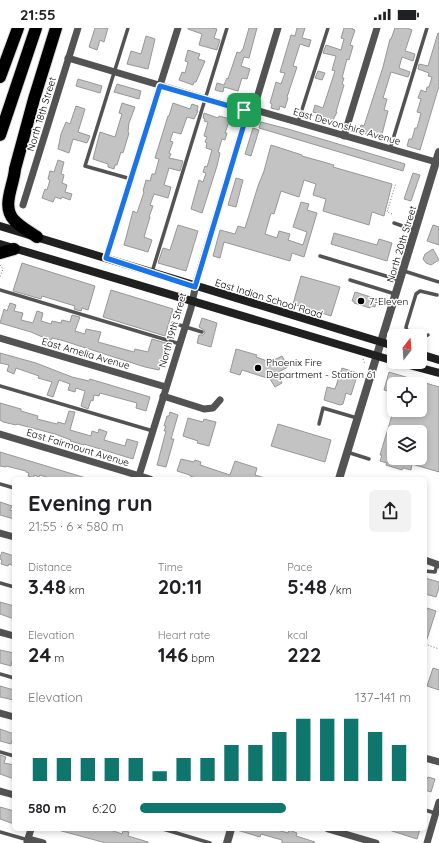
<!DOCTYPE html>
<html lang="en">
<head>
<meta charset="utf-8">
<style>
	:root { --surface:#fff; --page:#f2f2f2; --text:#202124; --muted:#757577; --accent:#0f766e }
	body { margin:0; font-family:Quicksand,sans-serif; background:var(--page); color:var(--text); height:100vh; display:flex; flex-direction:column; font-size:15px; white-space:nowrap }
	* { box-sizing:border-box; margin:0 }
	p { font-size:13px; color:var(--muted) }
	.icon { flex:none; width:22px; height:22px; fill:none; stroke:currentColor; stroke-width:2; stroke-linecap:round; stroke-linejoin:round }
	.map { position:relative; flex:1; overflow:hidden }
	.panel { position:absolute; left:12px; top:449px; width:415px; height:354px; display:flex; flex-direction:column; background:var(--surface); border-radius:6px; box-shadow:0 2px 6px #0003 }
	.panel>* { flex:none }
	.needle { width:26px; rotate:17deg }
	.controls { position:absolute; left:387px; top:301px; display:grid; gap:8px }
	.controls a { display:grid; place-items:center; width:40px; height:40px; border-radius:6px; background:var(--surface); box-shadow:0 2px 6px #0003; font-size:20px }
	.pin { position:absolute; display:grid; place-items:center; width:34px; height:34px; color:#fff; margin:-17px; border-radius:8px; box-shadow:0 2px 6px #0006 }
	.round { display:grid; place-items:center; flex:none; width:42px; height:42px; border-radius:6px; background:var(--page) }
	.summary { display:flex; align-items:center; justify-content:space-between; height:68px; padding:0 16px }
	h1 { font-size:22px; font-weight:700; line-height:30px }
	.stats { display:grid; grid-template-columns:repeat(3,1fr); gap:6px; height:68px; padding:4px 16px }
	.stats div { display:grid; align-content:center }
	.stats b { font-size:20px; font-weight:700 }
	.stats small { font-size:11px; font-weight:400 }
	.stats p { font-size:11px }
	.chart { height:112px; padding:8px 16px }
	.chart p { display:flex; justify-content:space-between }
	.chart svg { width:100%; height:72px; margin-top:4px; stroke:var(--accent); stroke-width:6 }
	ul { padding:0 16px; list-style:none; font-size:13px }
	li { display:grid; grid-template-columns:64px 48px 1fr; align-items:center; height:30px }
	li i { height:10px; border-radius:5px; background:var(--accent) }
	.status { display:flex; justify-content:space-between; align-items:center; height:28px; padding:0 20px; background:var(--surface); direction:ltr }
	.status svg { height:11px; fill:currentColor }
	.map>svg:first-child { display:block }
</style>
</head>
<body>
<div class="status"><b>21:55</b><svg viewBox="0 0 49 12"><path d="M0 12V9h3v3zM5 12V6h3v6zM10 12V3h3v9zM15 12V0h3v12zM26 1h20v11H26zM47 4h2v5h-2z"/></svg></div>
<div class="map">
<svg width="439" height="815" viewBox="0 0 439 815">
	<rect width="100%" height="100%" fill="#fff"/>
	<g fill="#c3c3c3" stroke="#979797" fill-rule="evenodd">
		<polygon points="95,0 108,0 104,14 100,12 97,22 89,19"/>
		<polygon points="188,0 212,0 217,1 214,10 220,12 217,22 199,17 202,6 188,1"/>
		<polygon points="249,0 257,0 249,30 244,29 241,38 250,41 247,51 242,50 238,63 224,59 223,64 215,62 217,55 224,57 227,50 228,51 237,24 240,25 243,21"/>
		<polygon points="297,0 305,0 302,10 311,12 309,19 300,16 293,38 297,39 287,69 288,70 285,80 280,78 279,82 271,80 272,76 270,75 276,54 281,56 285,45 280,44 291,7 295,8"/>
		<polygon points="344,0 353,0 352,1 355,2 350,17 353,18 349,32 347,31 342,50 344,50 342,56 344,57 336,84 337,84 331,96 315,92 317,85 313,84 315,77 323,80 335,43 332,42 336,28 323,25 326,17 341,22 344,11 341,10"/>
		<polygon points="395,0 407,0 412,2 405,23 415,26 413,33 402,29 399,40 410,44 408,49 391,44 383,70 387,71 384,82 388,83 381,110 359,104 361,97 364,98 383,39 390,11 391,11"/>
		<polygon points="438,5 439,5 439,58 420,122 407,118 409,111 412,111 415,100 417,100 421,85 417,84 421,71 418,70 421,62 426,64 427,59 429,59 432,49 428,48 429,45 418,41 419,36 428,38"/>
		<polygon points="146,8 155,11 148,41 127,36 131,23 141,26"/>
		<polygon points="188,22 200,26 198,31 205,33 196,54 194,54 193,57 179,52 182,44 185,45 188,34 185,33"/>
		<polygon points="318,43 325,45 322,52 315,50"/>
		<polygon points="78,51 102,58 100,65 76,58"/>
		<polygon points="117,56 141,63 139,71 114,64"/>
		<polygon points="122,75 135,79 129,95 128,104 129,105 123,125 121,124 117,137 115,137 114,141 108,139 108,136 93,131 100,104 115,109 122,86 119,85"/>
		<polygon points="173,75 190,81 192,76 198,78 197,83 198,83 194,91 187,89 181,106 173,104 170,113 173,114 169,125 171,126 169,130 183,133 180,143 169,140 164,157 171,159 168,170 154,166 150,177 153,178 149,189 150,189 144,209 152,212 148,224 124,217 133,183 137,185 144,164 143,163 146,152 150,153 152,146 155,146 159,131 155,130 168,88 169,88"/>
		<polygon points="76,78 85,81 78,104 90,108 87,115 73,111 69,125 58,121 61,106 66,94 70,96"/>
		<polygon points="204,85 218,90 219,88 230,91 225,105 227,105 225,112 222,111 218,124 220,125 217,138 202,185 191,181 199,152 203,154 206,145 203,144 205,138 207,139 212,122 206,120 207,115 205,114 207,109 204,108 208,94 204,93 205,91 203,90"/>
		<polygon points="261,94 288,101 405,136 403,143 259,100"/>
		<polygon points="253,100 259,102 251,128 245,126"/>
		<polygon points="271,117 302,127 302,128 334,137 333,139 392,156 384,188 372,184 369,197 323,183 326,171 313,167 316,156 304,152 299,169 281,163 274,186 271,185 265,206 277,210 279,203 290,206 288,212 303,217 307,204 293,199 301,174 309,176 307,182 317,185 304,229 292,225 290,233 224,214 220,230 213,228 220,202 235,206 238,198 245,200 258,158 264,143"/>
		<polygon points="58,132 64,134 61,146 64,147 62,155 67,157 65,164 72,166 70,172 62,169 61,171 55,169 53,174 42,170 45,161 47,162 50,152 48,151 50,143 54,144"/>
		<polygon points="413,145 420,147 411,173 404,171"/>
		<polygon points="236,150 243,152 236,179 228,177"/>
		<polygon points="178,197 198,203 186,243 158,235 163,220 170,222"/>
		<polygon points="433,197 439,199 439,217 427,213"/>
		<polygon points="334,205 377,217 379,211 392,215 387,233 331,216"/>
		<polygon points="433,221 439,232 431,237 426,235 423,231 425,226"/>
		<polygon points="22,235 95,258 88,282 82,280 81,283 74,281 75,278 42,268 41,271 13,263"/>
		<polygon points="301,248 340,259 331,288 293,276"/>
		<polygon points="111,262 173,281 165,308 103,289"/>
		<polygon points="355,264 377,271 375,279 371,278 370,280 354,275 354,273 352,273"/>
		<polygon points="10,275 16,277 14,283 23,285 21,292 33,295 37,283 43,285 41,293 51,296 52,293 61,295 62,292 70,294 72,287 80,289 75,303 85,306 86,301 101,304 98,314 134,324 135,321 148,324 152,311 169,316 167,324 165,323 159,342 145,339 61,312 52,310 51,312 47,311 31,304 0,295 4,281 7,283"/>
		<polygon points="202,290 217,295 211,319 197,315 199,307 203,307 205,305 204,302 199,299"/>
		<polygon points="236,321 257,327 256,329 270,334 282,328 288,339 277,345 282,355 275,359 270,351 242,342 240,347 230,344"/>
		<polygon points="0,325 36,335 72,349 89,353 90,351 150,369 146,383 136,380 137,375 100,365 99,368 94,367 93,373 91,372 88,381 81,378 85,363 76,360 75,364 68,362 70,356 59,352 53,369 47,367 52,354 38,350 39,348 16,340 14,346 7,343 9,337 0,335"/>
		<polygon points="342,340 358,345 351,367 346,365 343,376 340,377 324,372 327,359 335,361"/>
		<path d="M389,344l50,15v85l-27,-8 -1,6 -8,-2 -1,2 -16,-5 1,-2 -7,-2 2,-6h-2l13,-43 12,3 2,-5h13v-26h-26v9l-10,-3zM394,404h26v26h-26z"/>
		<polygon points="0,375 21,381 21,383 38,388 37,391 57,396 58,394 65,396 69,383 75,384 70,402 91,408 92,403 98,405 99,401 107,404 104,412 125,418 127,411 138,414 133,431 84,416 84,417 70,413 71,412 55,406 17,396 16,397 3,394 0,392"/>
		<polygon points="170,384 178,387 171,411 174,411 166,439 157,437 166,403 164,403 166,398 164,398 167,388 169,388"/>
		<polygon points="188,390 203,394 204,391 216,394 209,418 197,415 198,413 183,408"/>
		<polygon points="278,396 331,412 325,434 271,418"/>
		<polygon points="0,424 86,450 86,451 52,451 40,447 39,449 34,447 34,450 28,448 29,445 26,444 26,443 6,438 6,439 0,438"/>
		<polygon points="181,431 194,434 195,432 201,434 200,437 230,447 235,433 257,440 255,447 265,450 265,451 199,451 190,448 190,447 177,443"/>
		<polygon points="0,474 12,478 10,482 14,483 14,491 0,487"/>
		<polygon points="2,524 14,528 14,538 9,536 8,538 1,536 2,532 0,531 0,529"/>
		<polygon points="425,550 439,554 439,560 436,569 425,566"/>
		<polygon points="0,574 14,578 14,591 0,586"/>
		<polygon points="427,580 436,583 426,614 425,614 425,587"/>
		<polygon points="0,622 14,625 14,634 12,633 11,638 0,635"/>
		<polygon points="433,640 439,642 439,662 427,658"/>
		<polygon points="0,658 14,662 14,672 0,669"/>
		<polygon points="0,701 14,706 11,716 0,713"/>
		<polygon points="0,727 6,729 4,735 14,737 14,751 0,746"/>
		<polygon points="428,749 435,751 431,764 425,762 425,750 427,751"/>
		<polygon points="0,779 14,783 14,796 0,791"/>
		<polygon points="58,801 108,801 122,806 123,803 129,804 128,808 148,814 148,815 106,815 58,802"/>
		<polygon points="237,801 274,801 288,805 289,802 297,805 296,808 315,814 314,815 282,815 282,812 261,806 260,809 237,802"/>
		<polygon points="389,801 420,801 417,811 389,802"/>
	</g>
	<g fill="none" stroke-linecap="round" stroke-linejoin="round">
		<g stroke="#dbdbdb" stroke-width="14">
			<g id="motorway">
				<polyline points="0,49 18,0"/>
				<polyline points="0,107 36,0"/>
				<path d="M37,209c-7,-5 -17,-10 -23,-17 -13,-14 0,-35 1,-51l19,-70 22,-71"/>
				<polyline points="0,225 14,221"/>
			</g>
		</g>
		<g stroke="#757575" stroke-width="1" stroke-dasharray="1 2" stroke-linecap="butt">
			<polyline points="392,186 387,184 396,155"/>
			<polyline points="0,237 3,241 0,249"/>
			<polyline points="363,331 365,336"/>
			<polyline points="425,616 439,621"/>
		</g>
		<g stroke="#535353" stroke-width="3.5">
			<polyline points="128,0 85,138 131,151"/>
			<polyline points="298,94 328,0"/>
			<polyline points="390,121 427,0"/>
			<polyline points="394,195 414,202"/>
			<polyline points="320,228 399,252"/>
			<polyline points="404,243 439,254"/>
			<polyline points="152,244 227,0"/>
			<polyline points="350,252 395,266"/>
			<polyline points="0,262 180,316"/>
			<polyline points="173,295 202,304"/>
			<path d="M420,308c-6,-2 -13,-2 -14,-9l10,-33 4,-3 17,4"/>
			<polyline points="420,308 423,309 428,307"/>
			<polyline points="0,358 153,403"/>
			<polyline points="319,396 323,380 357,390"/>
			<polyline points="347,424 369,431"/>
			<polyline points="0,456 14,460"/>
			<polyline points="425,543 435,544 437,536"/>
			<polyline points="0,555 14,559"/>
			<polyline points="0,646 14,650"/>
			<polyline points="0,724 14,728"/>
			<polyline points="425,782 435,785"/>
			<polyline points="163,801 210,815"/>
			<polyline points="0,804 28,812"/>
		</g>
		<g stroke="#535353" stroke-width="7">
			<polyline points="68,30 250,84"/>
			<polyline points="252,81 436,134"/>
			<polyline points="344,108 377,0"/>
			<polyline points="23,177 78,0"/>
			<polyline points="106,230 178,0"/>
			<polyline points="0,310 166,359"/>
			<polyline points="163,368 204,381 213,380 220,372"/>
			<polyline points="0,406 150,451"/>
			<polyline points="138,451 191,280 197,251 245,93 256,73 278,0"/>
			<polyline points="0,505 14,509"/>
			<polyline points="425,532 439,537"/>
			<polyline points="0,604 14,608"/>
			<polyline points="0,685 14,689"/>
			<polyline points="425,730 439,734"/>
			<polyline points="0,763 14,767"/>
			<polyline points="328,801 376,815"/>
			<polyline points="28,811 43,815"/>
			<polyline points="27,814 31,801"/>
			<polyline points="427,815 439,774"/>
		</g>
		<g stroke="#535353" stroke-width="8">
			<polyline points="339,451 439,124"/>
			<polyline points="227,815 231,801"/>
		</g>
		<g stroke="#202020" stroke-width="8">
			<polyline points="0,198 394,318"/>
			<polyline points="0,216 394,333"/>
			<polyline points="420,326 439,332"/>
			<polyline points="398,334 439,345"/>
		</g>
		<use href="#motorway" stroke="#000" stroke-width="12"/>
	</g>
	<g fill="none" stroke-linecap="round" stroke-linejoin="round">
		<g stroke="#fff" stroke-width="8">
			<polygon id="route" points="160,58 250,84 245,93 195,259 106,230"/>
		</g>
		<use href="#route" stroke="#1a73e8" stroke-width="5"/>
	</g>
	<g fill="#000" stroke="#fff" stroke-width="1.5">
		<circle cx="361" cy="273" r="4"/>
		<circle cx="258" cy="340" r="4"/>
	</g>
	<g text-anchor="middle" stroke-width="3" stroke-linejoin="round" paint-order="stroke">
		<g font-size="10" fill="#000" stroke="#fff">
			<text transform="translate(41 86) rotate(-73)" y="4">North 18th Street</text>
			<text transform="translate(347 98) rotate(16)" y="4">East Devonshire Avenue</text>
			<text transform="translate(401 216) rotate(-73)" y="4">North 20th Street</text>
			<text transform="translate(269 270) rotate(17)" y="4">East Indian School Road</text>
			<text transform="translate(172 302) rotate(-74)" y="4">North 19th Street</text>
			<text transform="translate(86 325) rotate(16)" y="4">East Amelia Avenue</text>
			<text transform="translate(78 419) rotate(17)" y="4">East Fairmount Avenue</text>
		</g>
		<g font-size="10" fill="#000" stroke="#fff" text-anchor="start">
			<text x="369" y="277">7-Eleven</text>
			<text x="266" y="338">Phoenix Fire<tspan x="266" dy="12">Department - Station 61</tspan></text>
		</g>
	</g>
</svg>
<div class="controls">
<a><svg class="needle" viewBox="-14 -14 28 28"><path d="M0-13l5 13h-10z" fill="#e53935"/><path d="M0 13l5-13h-10z" fill="#757577"/></svg></a>
<a><svg class="icon" aria-label="locate" viewBox="0 0 24 24"><circle cx="12" cy="12" r="6"/><path d="M12 2v4M12 18v4M2 12h4M18 12h4"/></svg></a>
<a><svg class="icon" aria-label="layers" viewBox="0 0 24 24"><path d="M12 4l9 5-9 5-9-5zM3 14l9 5 9-5"/></svg></a>
</div>
<div class="pin" style="left:244px;top:82px;background:#1e9e55"><svg class="icon" aria-label="arrive" viewBox="0 0 24 24"><path d="M6 21V4h12l-3 4 3 4H6"/></svg></div>
<section class="panel">
<div class="summary"><div><h1>Evening run</h1><p>21:55 · 6 × 580 m</p></div><a class="round"><svg class="icon" aria-label="share" viewBox="0 0 24 24"><path d="M12 15V3M7 8l5-5 5 5M5 13v7h14v-7"/></svg></a></div>
<div class="stats">
<div><p>Distance</p><b>3.48<small> km</small></b></div>
<div><p>Time</p><b>20:11</b></div>
<div><p>Pace</p><b>5:48<small> /km</small></b></div>
</div>
<div class="stats">
<div><p>Elevation</p><b>24<small> m</small></b></div>
<div><p>Heart rate</p><b>146<small> bpm</small></b></div>
<div><p>kcal</p><b>222</b></div>
</div>
<div class="chart"><p><span>Elevation</span>137–141 m</p>
<svg viewBox="0 0 160 44" preserveAspectRatio="none"><path d="M5 44V30M15 44V30M25 44V30M35 44V30M45 44V30M55 44V38M65 44V30M75 44V30M85 44V22M95 44V22M105 44V14M115 44V6M125 44V6M135 44V6M145 44V14M155 44V22"/></svg>
</div>
<ul>
<li><b>580 m</b>6:20<i style="width:54%"></i></li>
</ul>
</section>
</div>
</body>
</html>
